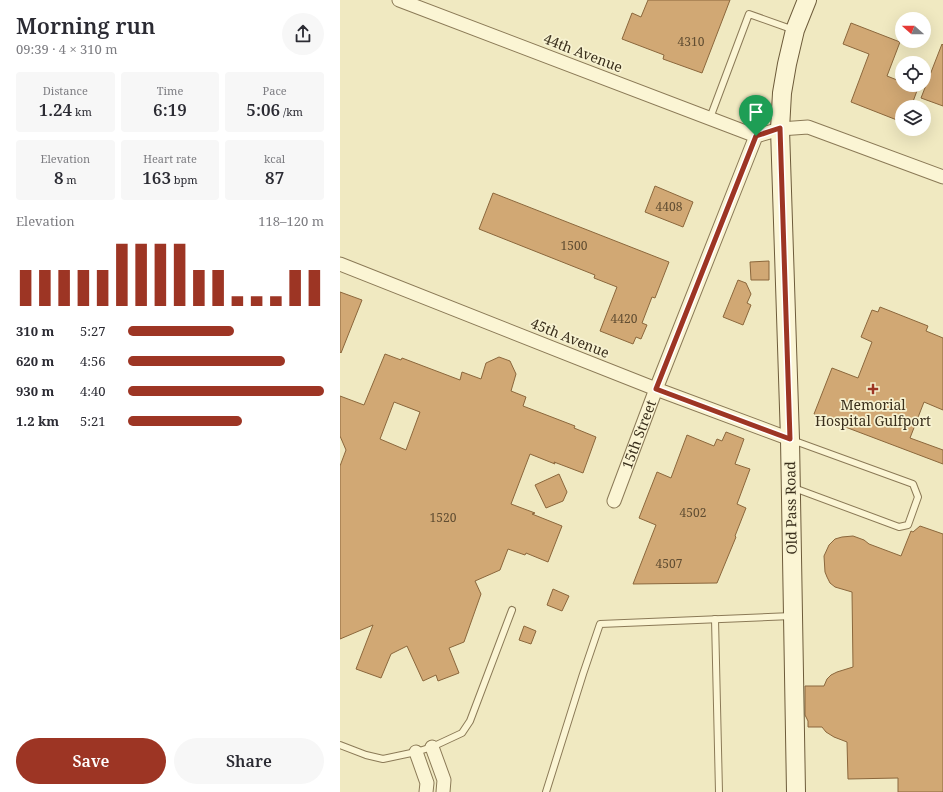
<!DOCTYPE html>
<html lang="en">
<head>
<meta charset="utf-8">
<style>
	:root { --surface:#fff; --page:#f7f7f7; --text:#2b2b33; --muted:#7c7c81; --accent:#9d3524 }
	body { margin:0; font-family:"Noto Serif",serif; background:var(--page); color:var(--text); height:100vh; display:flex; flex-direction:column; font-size:15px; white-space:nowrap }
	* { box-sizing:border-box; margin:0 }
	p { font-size:13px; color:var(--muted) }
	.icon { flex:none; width:22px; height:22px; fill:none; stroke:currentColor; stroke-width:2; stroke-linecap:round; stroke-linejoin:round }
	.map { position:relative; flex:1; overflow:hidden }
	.sheet { display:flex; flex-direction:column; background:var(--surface); width:340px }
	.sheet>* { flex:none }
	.needle { width:26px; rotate:291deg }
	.tools { position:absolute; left:555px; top:12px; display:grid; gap:8px }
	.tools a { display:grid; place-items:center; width:36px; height:36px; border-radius:50%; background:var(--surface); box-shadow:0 4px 16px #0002; font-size:20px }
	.pin { position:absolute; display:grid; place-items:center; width:34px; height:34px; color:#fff; margin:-41px -17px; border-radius:50% 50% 50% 0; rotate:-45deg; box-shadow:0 0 4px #0007 }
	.pin .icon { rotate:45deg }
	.round { display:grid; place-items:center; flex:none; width:42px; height:42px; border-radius:21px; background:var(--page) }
	.head { display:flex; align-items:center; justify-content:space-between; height:68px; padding:0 16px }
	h1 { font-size:22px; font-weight:600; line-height:30px }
	.figures { display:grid; grid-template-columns:repeat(3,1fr); gap:6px; height:68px; padding:4px 16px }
	.figures div { display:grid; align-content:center; border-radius:4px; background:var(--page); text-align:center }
	.figures b { font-size:17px; font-weight:600 }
	.figures small { font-size:11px; font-weight:400 }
	.figures p { font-size:11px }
	.chart { height:112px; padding:8px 16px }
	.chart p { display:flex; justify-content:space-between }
	.chart svg { width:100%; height:72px; margin-top:4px; stroke:var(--accent); stroke-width:6 }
	.cta { display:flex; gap:8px; margin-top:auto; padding:8px 16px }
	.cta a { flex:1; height:46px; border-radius:24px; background:var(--accent); color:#fff; font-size:16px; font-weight:600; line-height:46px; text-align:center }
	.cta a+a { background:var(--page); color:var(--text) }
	ul { padding:0 16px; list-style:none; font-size:13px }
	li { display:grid; grid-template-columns:64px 48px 1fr; align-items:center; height:30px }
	li i { height:10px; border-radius:5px; background:var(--accent) }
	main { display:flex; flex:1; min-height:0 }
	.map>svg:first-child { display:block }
</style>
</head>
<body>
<main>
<section class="sheet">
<div class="head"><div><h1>Morning run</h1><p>09:39 · 4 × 310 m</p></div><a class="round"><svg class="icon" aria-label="share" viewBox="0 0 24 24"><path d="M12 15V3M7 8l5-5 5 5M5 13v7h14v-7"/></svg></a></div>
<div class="figures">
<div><p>Distance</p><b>1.24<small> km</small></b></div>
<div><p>Time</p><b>6:19</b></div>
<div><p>Pace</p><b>5:06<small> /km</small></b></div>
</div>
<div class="figures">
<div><p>Elevation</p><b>8<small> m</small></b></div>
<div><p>Heart rate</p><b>163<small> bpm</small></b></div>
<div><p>kcal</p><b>87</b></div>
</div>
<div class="chart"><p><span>Elevation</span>118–120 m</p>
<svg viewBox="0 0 160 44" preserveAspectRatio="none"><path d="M5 44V22M15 44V22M25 44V22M35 44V22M45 44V22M55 44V6M65 44V6M75 44V6M85 44V6M95 44V22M105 44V22M115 44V38M125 44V38M135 44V38M145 44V22M155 44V22"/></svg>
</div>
<ul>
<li><b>310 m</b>5:27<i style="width:54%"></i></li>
<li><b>620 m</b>4:56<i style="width:80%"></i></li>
<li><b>930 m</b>4:40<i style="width:100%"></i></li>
<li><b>1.2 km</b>5:21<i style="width:58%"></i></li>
</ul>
<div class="cta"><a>Save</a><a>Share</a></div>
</section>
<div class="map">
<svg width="603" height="792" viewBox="0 0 603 792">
	<rect width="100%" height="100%" fill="#f0e9c1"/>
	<g fill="#d1a874" stroke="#8b673c" fill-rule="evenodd">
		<polygon points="308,0 390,0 362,73 323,59 324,55 282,39 292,13 301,17"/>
		<polygon points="511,23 560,42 547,76 562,82 562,85 570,85 578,88 571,107 562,107 562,122 511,102 529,54 503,44"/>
		<polygon points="602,44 603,45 603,106 581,98"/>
		<polygon points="315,186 353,202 343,227 305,212"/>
		<polygon points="153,193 329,262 315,298 312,297 302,323 307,325 301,339 296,337 293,344 260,331 277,287 254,278 255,275 139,229"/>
		<polygon points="429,261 429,280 411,280 410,262"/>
		<polygon points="398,280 406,283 411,294 407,303 411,305 403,325 383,317"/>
		<polygon points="0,292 22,300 1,353 0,352"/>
		<polygon points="540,307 588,326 586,331 603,338 603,410 584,402 570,438 603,450 603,464 500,425 501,424 474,414 492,368 518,378 532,342 521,337 532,310 538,312"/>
		<path d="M45,354l16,6 1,-2 58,22 2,-8 19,7 5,-16 13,-6 11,4 6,13 -5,17 15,6 -3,9 52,20 -1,2 22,9 -13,36 -29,-11 1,2 -25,-10 -19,50 24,9 -3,1 30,12 -14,36 -22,-9 -1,2 -17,-6 -8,21 -25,11 6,13 -17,48 -15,6 10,25 -21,8 -2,-6 -13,6 -16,-35 -16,8 -10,24 -25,-9 17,-44 -33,14v-173l6,-16 -6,-14v-40l24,9zM54,402l26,10 -14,38 -26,-11z"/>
		<polygon points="386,432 404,439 395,464 410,469 397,504 406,508 395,536 396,537 377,583 293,584 316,525 299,518 317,472 331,478 347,435 374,446 377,439 382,441"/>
		<polygon points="219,474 227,492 223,501 206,508 195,485"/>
		<polygon points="580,526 603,534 603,792 558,792 558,778 508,779 507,742 494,737 486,732 482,727 468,727 468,721 465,715 465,686 484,686 487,679 491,675 497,672 513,667 512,592 495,587 490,583 487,577 485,572 484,556 489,545 495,539 502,537 513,536 524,540 529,544 561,556 571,531 573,532"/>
		<polygon points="213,589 229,596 222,611 207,605"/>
		<polygon points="184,626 196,631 191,644 179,640"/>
	</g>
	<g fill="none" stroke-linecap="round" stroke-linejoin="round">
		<g stroke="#8b7a57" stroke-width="8">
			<g id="lane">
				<polyline points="370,118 409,14 454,30"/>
				<polyline points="452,440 573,484 578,497 568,525 559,527 454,488"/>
				<polyline points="375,619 379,792"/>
				<polyline points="0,745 26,755 43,759 76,752 92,747 122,733 130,721 172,610"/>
				<polyline points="206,792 243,674 260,624 452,616"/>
			</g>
		</g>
		<g stroke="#8b7a57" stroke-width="15">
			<g id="street">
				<polyline points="59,0 416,136"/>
				<polyline points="0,264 316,389 450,439"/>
				<path id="s1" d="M274,501l42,-112 100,-253 24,-7 28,-2 135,50"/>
				<polyline points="92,747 104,780 103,792"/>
				<polyline points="76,752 87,783 86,792"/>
			</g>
		</g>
		<g stroke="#6d5b3a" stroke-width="20">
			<polyline id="secondary" points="456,792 450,439 440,129 442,93 447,64 455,30 467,0"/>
		</g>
		<use href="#lane" stroke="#fbf5d4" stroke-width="6"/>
		<use href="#street" stroke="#fbf5d4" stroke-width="13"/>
		<use href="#secondary" stroke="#fbf5d4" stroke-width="18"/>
	</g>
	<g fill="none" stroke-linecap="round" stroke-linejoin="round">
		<g stroke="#fff" stroke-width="8">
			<polygon id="route" points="440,128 450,439 316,389 416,136"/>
		</g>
		<use href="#route" stroke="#9d3524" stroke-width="5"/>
	</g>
	<path fill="#9d3524" stroke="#f7f2d1" stroke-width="1.5" d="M531 383h4v4h4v4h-4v4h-4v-4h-4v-4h4z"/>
	<g text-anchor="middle" stroke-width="3.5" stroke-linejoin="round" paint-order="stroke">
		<g font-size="12" fill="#604d32">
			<text x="351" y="46">4310</text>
			<text x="329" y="211">4408</text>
			<text x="234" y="250">1500</text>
			<text x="284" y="323">4420</text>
			<text x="353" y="517">4502</text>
			<text x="103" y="522">1520</text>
			<text x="329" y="568">4507</text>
		</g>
		<g font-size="14" fill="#3a2f1c" stroke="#f7f2d1">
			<text transform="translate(243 53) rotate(21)" y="5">44th Avenue</text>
			<text transform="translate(230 338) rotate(22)" y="5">45th Avenue</text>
			<text dy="5" stroke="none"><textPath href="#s1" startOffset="71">15th Street</textPath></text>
			<text transform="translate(451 508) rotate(-91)" y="5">Old Pass Road</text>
		</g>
		<g font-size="14" fill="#3a2f1c" stroke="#f7f2d1">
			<text x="533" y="410">Memorial<tspan x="533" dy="16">Hospital Gulfport</tspan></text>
		</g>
	</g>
</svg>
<div class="tools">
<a><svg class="needle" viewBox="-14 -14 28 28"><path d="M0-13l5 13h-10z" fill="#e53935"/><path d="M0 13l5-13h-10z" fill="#7c7c81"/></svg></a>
<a><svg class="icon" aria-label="locate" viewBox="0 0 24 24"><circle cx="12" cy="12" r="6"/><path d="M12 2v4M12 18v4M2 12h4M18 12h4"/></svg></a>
<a><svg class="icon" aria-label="layers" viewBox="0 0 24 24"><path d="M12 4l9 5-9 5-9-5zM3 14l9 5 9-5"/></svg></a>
</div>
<div class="pin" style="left:416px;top:136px;background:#1e9e55"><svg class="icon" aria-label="arrive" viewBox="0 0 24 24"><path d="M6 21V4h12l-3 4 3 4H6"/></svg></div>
</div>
</main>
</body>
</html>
